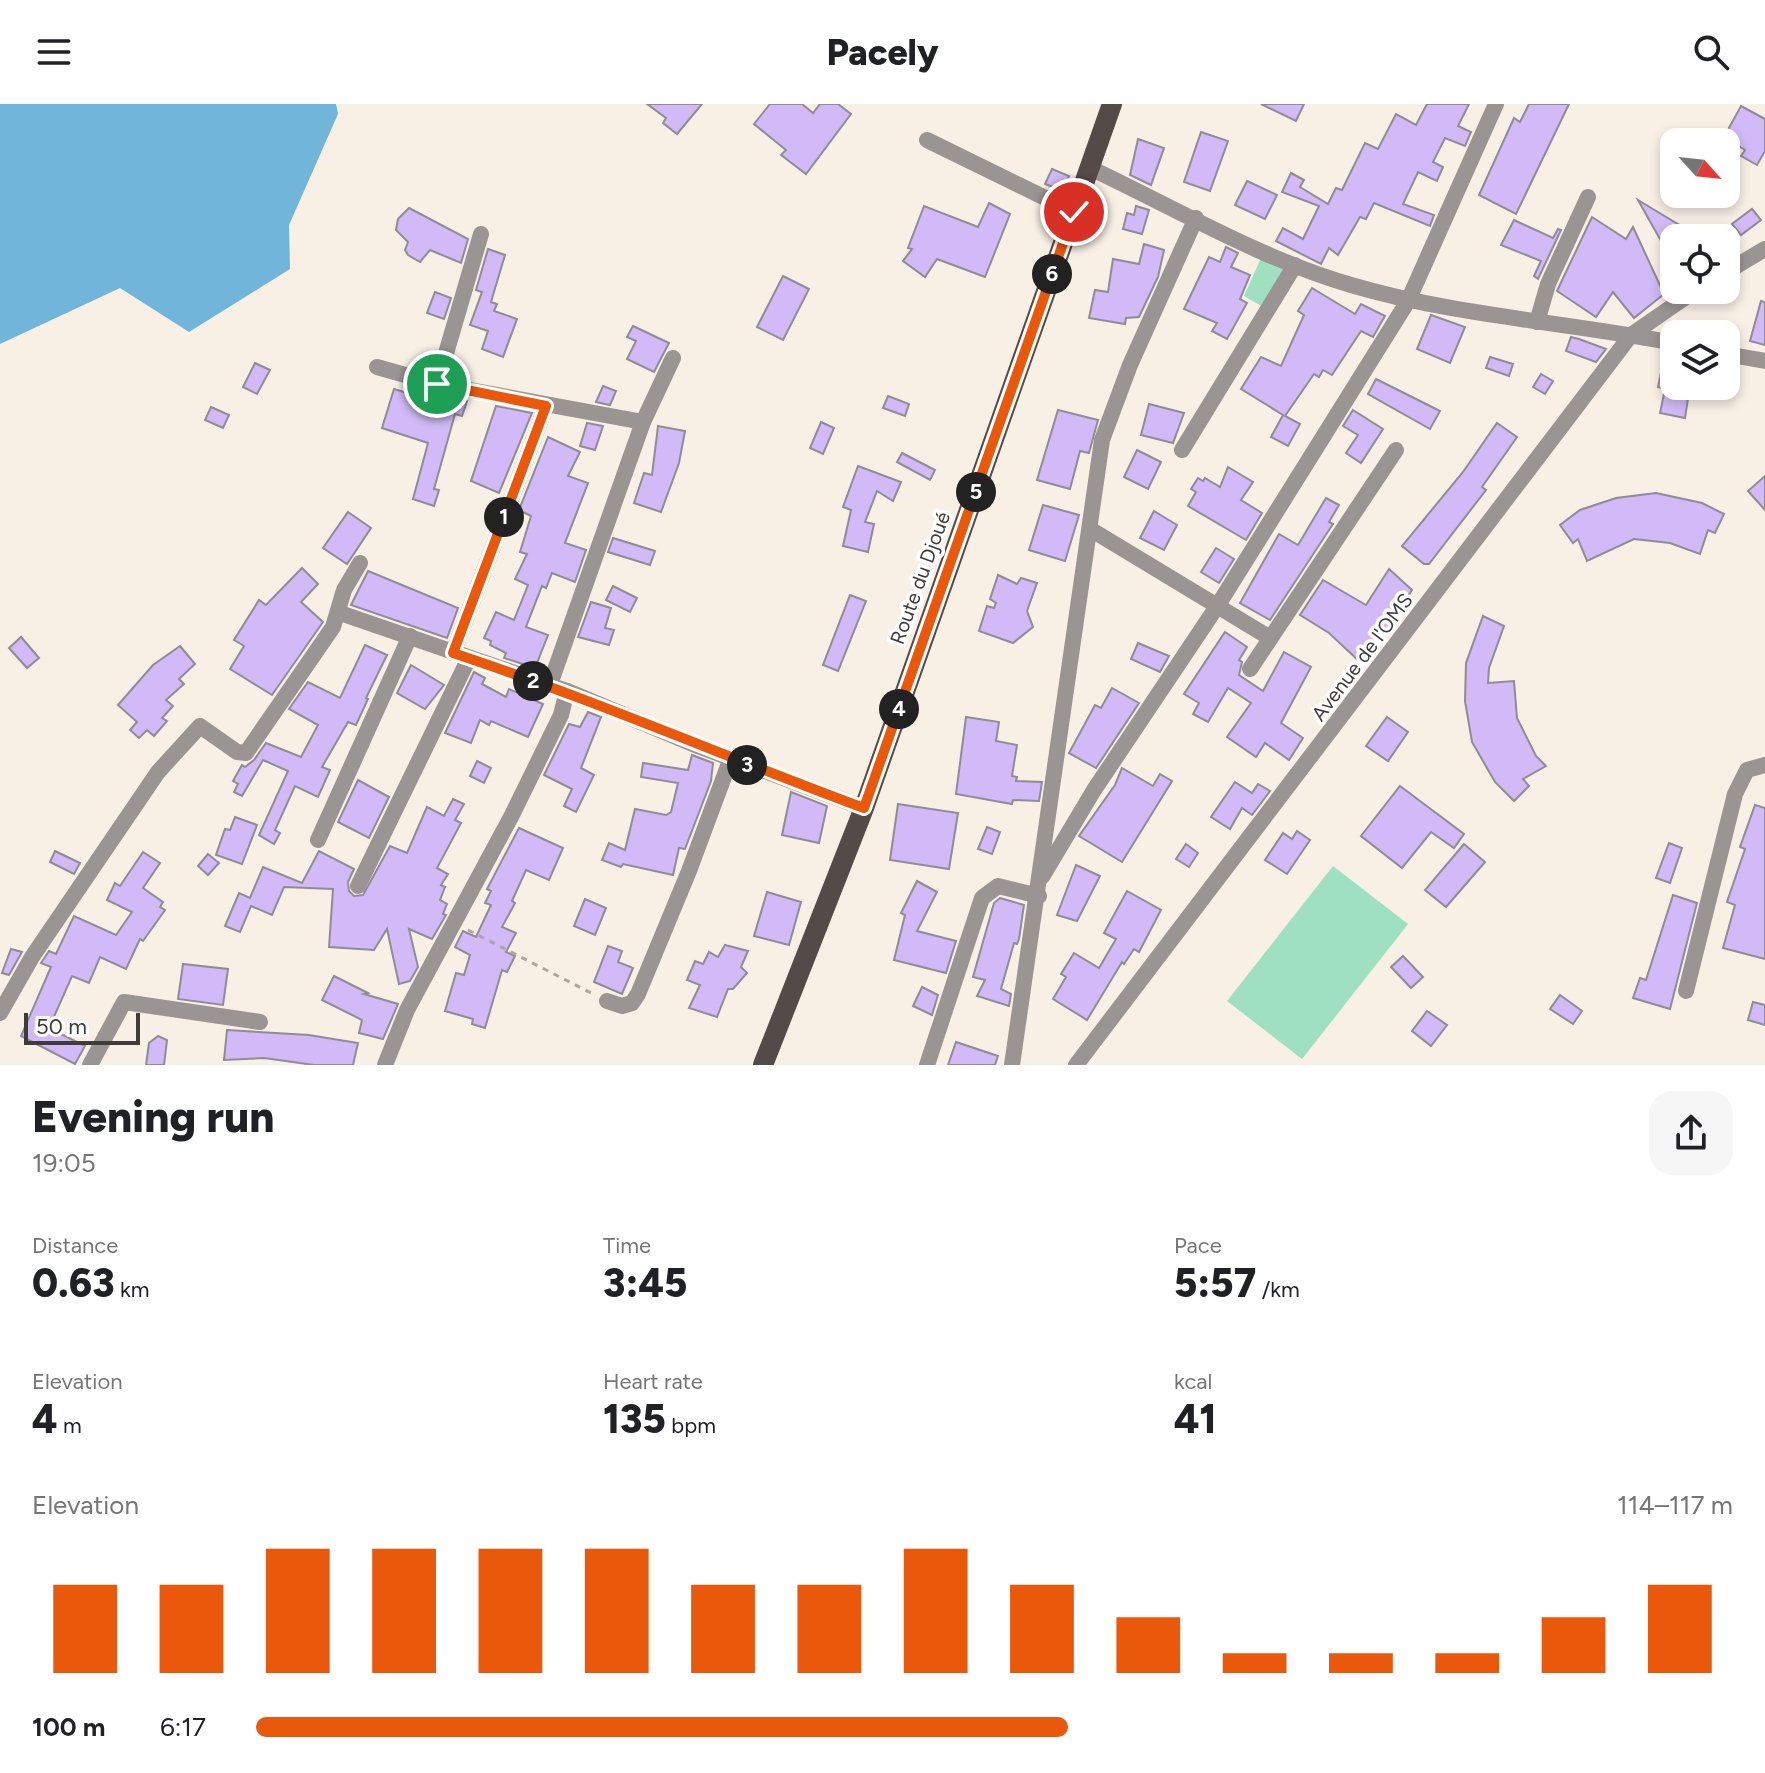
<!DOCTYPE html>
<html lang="en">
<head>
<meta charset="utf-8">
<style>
	:root { --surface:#fff; --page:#f6f6f6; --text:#202124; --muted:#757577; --accent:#ea580c }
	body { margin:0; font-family:Figtree,sans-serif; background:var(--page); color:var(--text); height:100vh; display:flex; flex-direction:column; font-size:30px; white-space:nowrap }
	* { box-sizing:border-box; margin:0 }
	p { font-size:26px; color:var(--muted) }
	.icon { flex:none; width:44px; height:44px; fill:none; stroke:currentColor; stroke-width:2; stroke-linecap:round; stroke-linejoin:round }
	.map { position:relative; height:961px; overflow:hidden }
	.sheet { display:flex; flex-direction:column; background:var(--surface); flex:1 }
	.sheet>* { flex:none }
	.needle { width:52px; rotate:117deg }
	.fabs { position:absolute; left:1660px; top:24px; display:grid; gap:16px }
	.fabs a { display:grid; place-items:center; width:80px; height:80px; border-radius:16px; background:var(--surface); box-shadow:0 4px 12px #0003; font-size:40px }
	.scale { position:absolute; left:24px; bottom:20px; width:116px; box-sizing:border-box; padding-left:8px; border:4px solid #3f3b38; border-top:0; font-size:22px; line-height:28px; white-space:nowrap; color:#3f3b38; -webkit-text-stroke:6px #fff; paint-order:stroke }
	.pin { position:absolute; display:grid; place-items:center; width:68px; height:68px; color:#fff; margin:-34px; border:4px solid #fff; border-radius:50%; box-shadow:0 2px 8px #0007 }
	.km { position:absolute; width:40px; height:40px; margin:-20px; border-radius:50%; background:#222; color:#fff; font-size:22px; line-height:40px; text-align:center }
	.round { display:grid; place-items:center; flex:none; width:84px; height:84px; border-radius:24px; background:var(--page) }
	.headline { display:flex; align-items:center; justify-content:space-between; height:136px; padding:0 32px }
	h1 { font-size:44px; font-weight:800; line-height:60px }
	.figures { display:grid; grid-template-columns:repeat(3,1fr); gap:12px; height:136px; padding:8px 32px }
	.figures div { display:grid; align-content:center }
	.figures b { font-size:40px; font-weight:800 }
	.figures small { font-size:22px; font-weight:400 }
	.figures p { font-size:22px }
	.chart { height:224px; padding:16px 32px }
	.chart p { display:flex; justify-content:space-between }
	.chart svg { width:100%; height:144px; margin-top:8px; stroke:var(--accent); stroke-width:6 }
	ul { padding:0 32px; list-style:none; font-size:26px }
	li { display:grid; grid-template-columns:128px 96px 1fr; align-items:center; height:60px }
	li i { height:20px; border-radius:10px; background:var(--accent) }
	header { display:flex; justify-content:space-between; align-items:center; height:104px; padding:0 32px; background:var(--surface); font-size:36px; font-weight:800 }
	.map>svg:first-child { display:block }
</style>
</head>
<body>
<header><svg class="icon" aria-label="menu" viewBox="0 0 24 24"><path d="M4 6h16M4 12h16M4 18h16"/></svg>Pacely<svg class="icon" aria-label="search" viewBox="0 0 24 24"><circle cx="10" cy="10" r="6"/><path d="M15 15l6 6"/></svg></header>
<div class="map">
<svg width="1765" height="961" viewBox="0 0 1765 961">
	<rect width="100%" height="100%" fill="#f8efe5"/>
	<g fill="#9ee0c0">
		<polygon points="1261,154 1284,164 1263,203 1244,192"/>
		<polygon points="1333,762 1408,820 1302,955 1227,897"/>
	</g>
	<polygon fill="#71b5da" points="0,0 336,0 338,10 289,121 290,165 189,228 120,184 0,240"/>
	<g fill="#d1baf7" stroke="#8f8c96" stroke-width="2">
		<polygon points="647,0 702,0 677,30 663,19 666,14"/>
		<polygon points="770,0 802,0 813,9 820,0 838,0 851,10 806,70 781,51 786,46 754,20"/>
		<polygon points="1261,0 1304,0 1296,17"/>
		<polygon points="1427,0 1469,0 1458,22 1471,28 1465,42 1445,34 1433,58 1443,63 1437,77 1418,68 1403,100 1434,111 1430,122 1374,99 1366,115 1360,113 1338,151 1329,144 1321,160 1276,137 1283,124 1303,135 1319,102 1282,88 1291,69 1304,76 1300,83 1328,100 1336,84 1342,86 1365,39 1378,45 1396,10 1416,21"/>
		<polygon points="1529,0 1569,0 1516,110 1479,91 1514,14 1520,18"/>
		<polygon points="1741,2 1765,15 1765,47 1757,61 1741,52 1745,46 1724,33"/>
		<polygon points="1201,28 1228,37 1210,87 1184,78"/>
		<polygon points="1138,35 1164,44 1151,81 1130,71"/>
		<polygon points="1052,65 1069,72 1063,87 1045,80"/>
		<polygon points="1247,77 1277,91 1265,115 1235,101"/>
		<polygon points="1638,96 1701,134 1674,134 1674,160"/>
		<polygon points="989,99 1010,110 985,173 937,155 925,173 903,157 912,145 908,144 924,102 978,123"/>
		<polygon points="1136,102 1149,106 1142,130 1123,125 1127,109 1134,111"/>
		<polygon points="409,104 468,135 461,159 430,146 420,158 408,151 405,146 408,138 396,126 398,115"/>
		<polygon points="1752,105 1761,116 1741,131 1732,120"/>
		<polygon points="1592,113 1626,135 1633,123 1664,190 1634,214 1613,188 1596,213 1557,187"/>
		<polygon points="1514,116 1553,134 1558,125 1561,126 1538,175 1534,172 1541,157 1501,141"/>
		<polygon points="1144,140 1164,146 1158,173 1139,213 1126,214 1125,220 1089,214 1095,186 1108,188 1113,155 1139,160"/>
		<polygon points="1226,143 1238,149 1231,163 1250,171 1240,195 1247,199 1227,235 1212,227 1217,219 1184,205 1209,153 1220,158"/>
		<polygon points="488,145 505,151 491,198 497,200 494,207 517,215 503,253 482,245 488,227 470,221 482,188 476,186"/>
		<polygon points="783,172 809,185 783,236 757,223"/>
		<polygon points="1312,184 1355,210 1361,200 1385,212 1373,233 1361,227 1332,271 1323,266 1319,273 1314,270 1285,312 1300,320 1288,342 1271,333 1283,311 1241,285 1261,253 1281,262 1304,211 1298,207"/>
		<polygon points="435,188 451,194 444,215 427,209"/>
		<polygon points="1761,197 1765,198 1765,241 1750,237"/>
		<polygon points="1431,211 1465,223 1450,259 1417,245"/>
		<polygon points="633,222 669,239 654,268 627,255 636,237 627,233"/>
		<polygon points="1571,233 1579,235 1606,245 1596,258 1566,247"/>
		<polygon points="1490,253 1513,260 1509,272 1486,264"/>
		<polygon points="255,259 270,266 257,290 243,283"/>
		<polygon points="1663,259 1674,261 1674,282 1690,282 1685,314 1660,309 1665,285 1658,283"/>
		<polygon points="1541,270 1553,277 1545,290 1533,283"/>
		<polygon points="1376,275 1440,307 1430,325 1368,290"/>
		<polygon points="603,282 616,287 610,301 596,298"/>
		<polygon points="394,285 438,298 440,292 467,297 462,312 455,310 434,385 439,386 434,402 413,395 428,339 382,324"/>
		<polygon points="888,292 909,300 905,312 883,304"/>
		<polygon points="1149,300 1184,309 1173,339 1141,331"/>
		<polygon points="496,302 532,309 499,389 471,377"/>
		<polygon points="211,303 229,311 223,324 205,316"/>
		<polygon points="1058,306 1098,316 1089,349 1080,347 1070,385 1037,376"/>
		<polygon points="1353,306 1383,325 1361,359 1346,349 1358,331 1343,322"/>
		<polygon points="821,318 834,324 823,350 810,344"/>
		<polygon points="587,319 603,322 595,346 580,342"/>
		<polygon points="1497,319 1517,333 1482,383 1486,386 1429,460 1424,460 1402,442 1463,368"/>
		<polygon points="658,322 685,327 679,359 661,408 634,399 644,369 652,371"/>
		<polygon points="548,333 580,348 568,372 588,379 565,439 586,446 575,478 552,469 546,484 542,482 526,523 548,531 535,564 504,554 506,549 490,541 491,537 484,534 496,508 514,516 528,481 515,475 527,450 520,448 531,412 519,406"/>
		<polygon points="1137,346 1161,358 1148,385 1124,373"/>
		<polygon points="902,349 935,366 930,376 897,358"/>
		<polygon points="858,362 901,378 893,397 877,387 865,418 874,420 868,448 843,442 851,406 843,403"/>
		<polygon points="1228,363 1253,378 1241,396 1262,409 1246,436 1188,402 1196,388 1191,385 1198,374 1203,377 1205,374 1220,383"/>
		<polygon points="1765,372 1765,406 1748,387"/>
		<polygon points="1656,389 1702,399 1724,410 1715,429 1708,426 1700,450 1670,439 1634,435 1587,457 1578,435 1573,439 1560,421 1580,406 1616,394"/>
		<polygon points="1326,394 1339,401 1329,418 1333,420 1270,516 1240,499 1279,430 1298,441"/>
		<polygon points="1043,401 1079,411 1065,457 1029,446"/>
		<polygon points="1154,407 1177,421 1164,446 1140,434"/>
		<polygon points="348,408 371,424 347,460 323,444"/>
		<polygon points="613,434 655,447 650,461 608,448"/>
		<polygon points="1216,444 1234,455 1219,479 1201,468"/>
		<polygon points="302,464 318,480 301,498 323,518 272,591 230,565 244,542 234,536 259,496 266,501"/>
		<polygon points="1389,465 1412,486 1391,521 1360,558 1329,529 1300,511 1323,476 1366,501"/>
		<polygon points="368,467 458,504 447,534 351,501"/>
		<polygon points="998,471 1017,480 1021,474 1037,479 1027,507 1033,523 1013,539 979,527 987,502 994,504 996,499 990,495"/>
		<polygon points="613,482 637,494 630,508 606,496"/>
		<polygon points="850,491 866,497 838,567 823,561"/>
		<polygon points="591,498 611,504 605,524 614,526 609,541 578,533"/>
		<polygon points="1483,512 1504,522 1489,564 1488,579 1514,577 1517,614 1536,652 1546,662 1523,675 1529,682 1514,697 1495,678 1472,638 1465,597 1466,559"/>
		<polygon points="1225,528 1247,543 1239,556 1242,558 1239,571 1263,587 1284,548 1311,563 1281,619 1303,634 1289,656 1265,639 1256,653 1227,633 1251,599 1228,584 1208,618 1193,610 1199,599 1184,590"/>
		<polygon points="21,533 39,554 27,564 9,544"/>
		<polygon points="1138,539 1169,552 1160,568 1131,555"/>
		<polygon points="365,541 387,551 366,594 368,595 356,621 348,618 322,663 330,666 318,693 295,682 275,726 280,729 274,740 259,731 288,667 263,656 242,692 234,688 238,680 233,677 242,661 245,663 254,656 266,639 301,653 318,621 289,605 308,578 340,594"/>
		<polygon points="180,542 195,560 179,575 184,580 166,596 173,602 162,614 167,617 154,632 147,626 139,634 130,626 137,618 118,601 153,561"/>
		<polygon points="411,561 444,581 425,605 397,589"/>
		<polygon points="474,568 485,574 482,580 506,593 509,585 543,600 528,633 491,617 489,621 480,616 471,639 445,629"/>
		<polygon points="1112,584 1139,599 1096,664 1069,649 1095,601 1101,604"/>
		<polygon points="588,608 601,613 581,664 594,671 576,708 564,702 572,685 544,671 569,620 580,623"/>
		<polygon points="966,613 999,618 996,637 1017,641 1012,672 1017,673 1016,677 1042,678 1039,697 1013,696 1012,700 956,690"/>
		<polygon points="1387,613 1408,628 1388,657 1366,642"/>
		<polygon points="692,651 713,659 711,677 685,745 679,744 673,771 623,760 621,763 602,756 609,739 625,746 635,705 666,711 671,708 678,679 641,673 643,659 688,666"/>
		<polygon points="477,657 491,664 484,679 470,672"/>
		<polygon points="1122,664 1153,682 1160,670 1172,677 1122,758 1079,732 1115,681"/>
		<polygon points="358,676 389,693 369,734 338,718"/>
		<polygon points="1235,678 1252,689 1258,680 1270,687 1252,711 1242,704 1230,725 1211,713"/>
		<polygon points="1400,682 1464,730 1454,744 1431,728 1402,764 1361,732"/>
		<polygon points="791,688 827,702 819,739 782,731"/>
		<polygon points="453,695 464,700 455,716 461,719 437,764 448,770 441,781 445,783 440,796 447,800 443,810 446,811 432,835 409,825 418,863 410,877 399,880 387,825 374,846 329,843 333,785 284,783 272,811 251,802 240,828 225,822 239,789 250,794 263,763 302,779 319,747 354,765 348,778 349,787 354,792 363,791 390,742 407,749 427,703 444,712"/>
		<polygon points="898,700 958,709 949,765 890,756"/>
		<polygon points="1755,701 1765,704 1765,855 1723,844 1735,801 1727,798 1745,745 1740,743"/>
		<polygon points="235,713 257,721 242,760 216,751 225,725 230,726"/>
		<polygon points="987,723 1000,728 992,750 978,745"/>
		<polygon points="519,724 563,744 549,776 526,766 512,797 515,799 502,823 516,829 506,848 515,852 507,868 502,866 485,924 472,920 473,915 445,907 456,869 464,871 470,851 455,843 463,827 476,833 491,801 485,799 491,787 487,785"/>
		<polygon points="1297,727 1310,736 1287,770 1265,756 1283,729 1292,735"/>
		<polygon points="1669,739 1682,744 1670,779 1656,774"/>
		<polygon points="1186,740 1198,749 1189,763 1176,755"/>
		<polygon points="1464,740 1485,758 1446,803 1425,786"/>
		<polygon points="55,747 80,759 74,770 50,758"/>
		<polygon points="143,748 160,759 143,784 163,798 160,803 165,806 143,837 140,835 126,865 100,853 89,879 72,872 49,924 85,942 75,960 21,932 51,863 41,859 49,847 56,850 74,812 116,831 132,808 107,796 115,779 120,782"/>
		<polygon points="208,750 219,759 208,771 198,762"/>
		<polygon points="1076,761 1100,772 1077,817 1057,811"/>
		<polygon points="917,777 937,788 917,827 956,837 946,869 894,856 905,811 901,809"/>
		<polygon points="1127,787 1161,806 1139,848 1134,845 1124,860 1122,858 1087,916 1053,895 1066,873 1061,870 1074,849 1099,864 1116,835 1104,829"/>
		<polygon points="767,788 801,798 789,841 754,832"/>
		<polygon points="1673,791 1697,799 1670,905 1633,894 1640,874 1646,876"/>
		<polygon points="1000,794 1024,801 1019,835 1017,840 1014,839 1001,885 1011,890 1009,902 977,892 985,876 973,873 994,799"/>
		<polygon points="585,795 606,804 595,831 574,822"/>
		<polygon points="725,841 748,847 741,863 747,869 733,885 728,885 717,913 689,904 700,881 687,876 695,857 703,860 709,848 718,853"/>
		<polygon points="608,842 622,847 618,858 633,864 622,890 594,878"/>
		<polygon points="11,845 22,848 9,871 2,869"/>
		<polygon points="1403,852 1423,873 1411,884 1391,863"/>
		<polygon points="183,860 228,865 223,901 178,895"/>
		<polygon points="334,872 368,889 364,890 398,900 383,935 359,929 362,916 322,896"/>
		<polygon points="922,883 938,891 932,911 913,902"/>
		<polygon points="1560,891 1582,907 1573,920 1550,905"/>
		<polygon points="1753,898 1765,901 1765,921 1748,916"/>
		<polygon points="1427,907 1447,921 1431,942 1412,927"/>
		<polygon points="227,926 309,931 358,939 353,961 314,961 264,954 224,956"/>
		<polygon points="158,932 167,936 164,961 146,961 149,939"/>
		<polygon points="956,938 998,952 995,961 948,961"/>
	</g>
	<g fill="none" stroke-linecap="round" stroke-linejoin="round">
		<polyline stroke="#aea7a0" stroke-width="3" stroke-dasharray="6 6" stroke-linecap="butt" points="468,826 593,890"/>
		<g stroke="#9a9493" stroke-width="16">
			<polyline points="927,36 1074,108"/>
			<path d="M1090,64c85,40 171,91 261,117 105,31 216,37 323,58"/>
			<polyline points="1726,168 1765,145"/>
			<polyline points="1537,218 1548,180 1588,93"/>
			<polyline points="1726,250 1765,257"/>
			<polyline points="377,263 437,280 643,318"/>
			<polyline points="437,280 481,130"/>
			<polyline points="1182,346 1295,161"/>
			<polyline points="1090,425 1270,534"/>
			<polyline points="340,509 567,587 698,642 864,704"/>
			<polyline points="453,549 546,302"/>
			<polyline points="1250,565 1396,346"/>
			<polyline points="549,583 643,318 673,254"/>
			<polyline points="318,736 410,532"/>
			<polyline points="1042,773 1094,686 1218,501 1408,197 1496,0"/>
			<polyline points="358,782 469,554"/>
			<polyline points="1686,887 1735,690 1747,666 1765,661"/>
			<polyline points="607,897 622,902 632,899 638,890 689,767 731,654"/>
			<polyline points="0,909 32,853 158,668 200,622 237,648 246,649 333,523 344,486 360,459"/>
			<polyline points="90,961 124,898 260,918"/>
			<polyline points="385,961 407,906 512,711 561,611 567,587"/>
			<polyline points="927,961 982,794 998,782 1039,792"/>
			<polyline points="1012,961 1102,336 1130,261 1196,114"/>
			<polyline points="1076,961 1631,231 1696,186"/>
		</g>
		<polyline stroke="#544a48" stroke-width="20" points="763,961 864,704 1112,0"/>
	</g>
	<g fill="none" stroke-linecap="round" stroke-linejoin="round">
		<g stroke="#fff" stroke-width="16">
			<path id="route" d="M437,280l109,22 -93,247c139,46 273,104 411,155l210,-596"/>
		</g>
		<use href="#route" stroke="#ea580c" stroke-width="10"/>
	</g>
	<g text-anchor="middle" stroke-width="7" stroke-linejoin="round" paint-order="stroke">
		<g font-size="20" fill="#3f3b38" stroke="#fff">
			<text transform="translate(920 474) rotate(-70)" y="7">Route du Djoué</text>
			<text transform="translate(1362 553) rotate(-53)" y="7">Avenue de l'OMS</text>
		</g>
	</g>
</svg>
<div class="fabs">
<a><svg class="needle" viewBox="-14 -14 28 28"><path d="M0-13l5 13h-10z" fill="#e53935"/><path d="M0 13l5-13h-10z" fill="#757577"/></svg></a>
<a><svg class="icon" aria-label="locate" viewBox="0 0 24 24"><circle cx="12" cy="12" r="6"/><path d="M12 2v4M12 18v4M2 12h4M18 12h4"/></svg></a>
<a><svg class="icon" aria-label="layers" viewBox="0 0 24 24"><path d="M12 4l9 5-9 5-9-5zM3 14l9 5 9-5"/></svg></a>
</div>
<div class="scale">50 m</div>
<div class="pin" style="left:437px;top:280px;background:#1e9e55"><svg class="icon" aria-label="arrive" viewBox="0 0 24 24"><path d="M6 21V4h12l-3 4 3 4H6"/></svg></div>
<div class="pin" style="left:1074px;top:108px;background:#d93025"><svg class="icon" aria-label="check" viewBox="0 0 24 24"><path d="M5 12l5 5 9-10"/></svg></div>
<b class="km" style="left:504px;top:413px">1</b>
<b class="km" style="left:533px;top:577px">2</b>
<b class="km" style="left:747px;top:661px">3</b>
<b class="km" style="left:899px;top:605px">4</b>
<b class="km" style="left:976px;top:388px">5</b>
<b class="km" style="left:1052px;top:170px">6</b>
</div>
<section class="sheet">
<div class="headline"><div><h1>Evening run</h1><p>19:05</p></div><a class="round"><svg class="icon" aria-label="share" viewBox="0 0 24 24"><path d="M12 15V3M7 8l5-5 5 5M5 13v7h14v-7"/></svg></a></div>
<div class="figures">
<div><p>Distance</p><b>0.63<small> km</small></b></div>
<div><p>Time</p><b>3:45</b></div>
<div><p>Pace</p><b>5:57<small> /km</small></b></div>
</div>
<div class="figures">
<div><p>Elevation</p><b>4<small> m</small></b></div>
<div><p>Heart rate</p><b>135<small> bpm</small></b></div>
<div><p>kcal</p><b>41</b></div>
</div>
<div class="chart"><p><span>Elevation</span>114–117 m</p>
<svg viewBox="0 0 160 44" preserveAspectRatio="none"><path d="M5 44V17M15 44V17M25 44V6M35 44V6M45 44V6M55 44V6M65 44V17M75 44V17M85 44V6M95 44V17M105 44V27M115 44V38M125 44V38M135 44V38M145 44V27M155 44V17"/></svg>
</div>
<ul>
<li><b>100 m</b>6:17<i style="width:55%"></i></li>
</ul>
</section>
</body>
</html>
